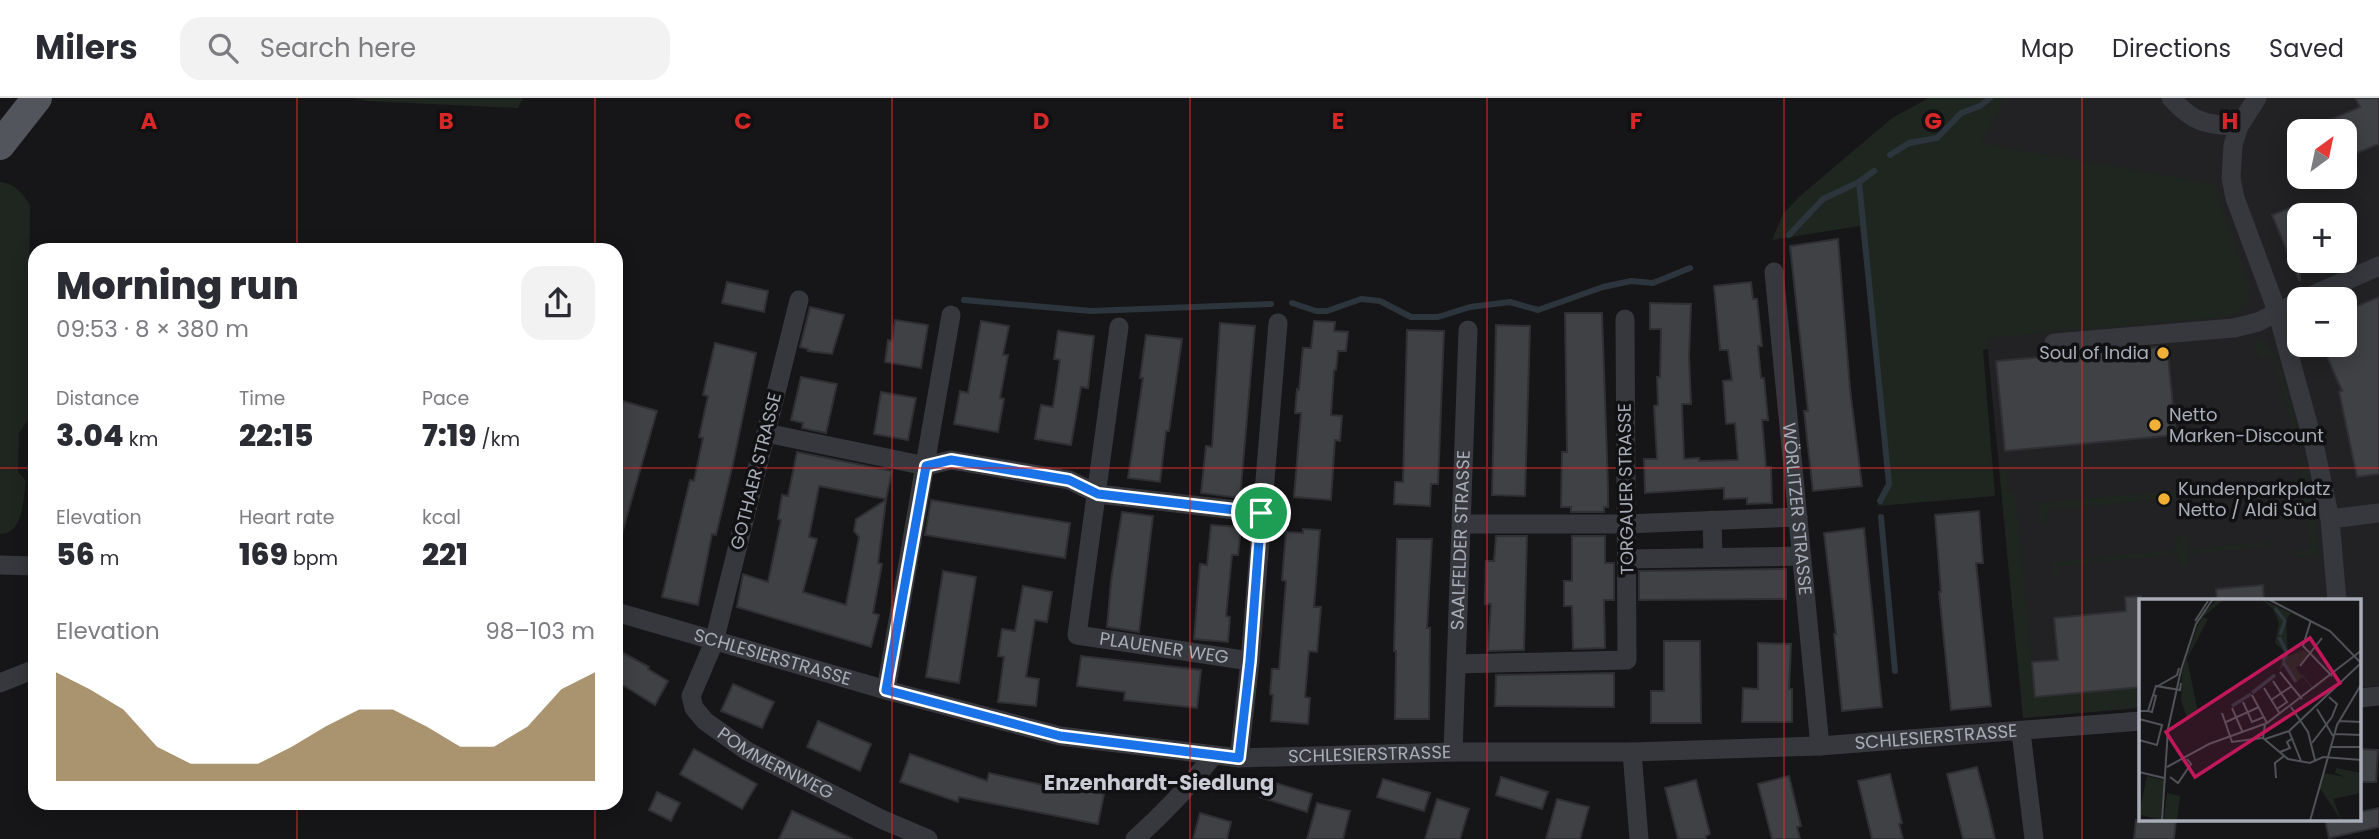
<!DOCTYPE html>
<html lang="en">
<head>
<meta charset="utf-8">
<style>
	:root { --surface:#fff; --page:#f2f2f3; --text:#2b2b33; --muted:#7c7c81; --line:#e1e1e2; --accent:#856733 }
	body { margin:0; font-family:Poppins,sans-serif; background:var(--page); color:var(--text); height:100vh; display:flex; flex-direction:column; font-size:26px; white-space:nowrap }
	* { box-sizing:border-box; margin:0 }
	p { font-size:23px; color:var(--muted) }
	.icon { flex:none; width:38px; height:38px; fill:none; stroke:currentColor; stroke-width:2; stroke-linecap:round; stroke-linejoin:round }
	.map { position:relative; flex:1; overflow:hidden }
	.drawer { position:absolute; left:28px; top:145px; width:595px; height:567px; display:flex; flex-direction:column; background:var(--surface); border-radius:21px; box-shadow:0 4px 18px #0003 }
	.drawer>* { flex:none }
	.needle { width:46px; rotate:33deg }
	.buttons { position:absolute; left:2287px; top:21px; display:grid; gap:14px }
	.buttons a { display:grid; place-items:center; width:70px; height:70px; border-radius:14px; background:var(--surface); box-shadow:0 4px 18px #0003; font-size:35px }
	.pin { position:absolute; display:grid; place-items:center; width:60px; height:60px; color:#fff; margin:-30px; border:4px solid #fff; border-radius:50%; box-shadow:0 2px 7px #0007 }
	.round { display:grid; place-items:center; flex:none; width:74px; height:74px; border-radius:21px; background:var(--page) }
	.headline { display:flex; align-items:center; justify-content:space-between; height:119px; padding:0 28px }
	h1 { font-size:38px; font-weight:800; line-height:52px }
	.figures { display:grid; grid-template-columns:repeat(3,1fr); gap:10px; height:119px; padding:7px 28px }
	.figures div { display:grid; align-content:center }
	.figures b { font-size:30px; font-weight:800 }
	.figures small { font-size:19px; font-weight:400 }
	.figures p { font-size:19px }
	.chart { height:196px; padding:14px 28px }
	.chart p { display:flex; justify-content:space-between }
	.chart svg { width:100%; height:126px; margin-top:7px; fill:var(--accent); opacity:.7 }
	header { display:flex; align-items:center; gap:42px; box-sizing:border-box; height:98px; padding:0 35px; background:var(--surface); border-bottom:2px solid var(--line) }
	header strong { font-size:33px }
	nav { display:flex; gap:38px; margin-inline-start:auto; font-size:24px }
	.search { width:490px; height:63px; background:var(--page); display:flex; align-items:center; gap:18px; box-sizing:border-box; padding:0 24px; border-radius:21px; color:var(--muted); font-size:26px }
	.map>svg:first-child { display:block }
</style>
</head>
<body>
<header>
<strong>Milers</strong>
<div class="search"><svg class="icon" aria-label="search" viewBox="0 0 24 24"><circle cx="10" cy="10" r="6"/><path d="M15 15l6 6"/></svg>Search here</div>
<nav><a>Map</a><a>Directions</a><a>Saved</a></nav>
</header>
<div class="map">
<svg width="2379" height="741" viewBox="0 0 2379 741">
	<rect width="100%" height="100%" fill="#161618"/>
	<path fill="#222225" fill-rule="evenodd" d="M1983,0h396v588l-19,2v-87h-219v107l-118,10 -36,-376 -7,-199zM2300,33h45v46h-45zM2300,117h45v46h-45zM2300,201h45v46h-45z"/>
	<g fill="#1e261f">
		<polygon points="352,0 523,0 518,10 367,3"/>
		<polygon points="1929,0 2005,0 1981,45 2214,86 2250,192 2247,205 2243,210 2235,216 2223,219 1987,240 1988,251 1983,252 1995,398 1878,408 1878,402 1888,386 1860,128 1772,142 1783,116 1799,99 1892,20"/>
		<path d="M0,84c14,1 24,12 30,24l-2,214 -9,13 -1,39 8,9c-3,18 -2,53 -26,53z"/>
		<polygon points="2256,242 2265,245 2277,257 2300,341 2285,343 2295,340 2273,257 2262,261 2257,257 2254,246"/>
		<polygon points="2305,363 2319,457 2298,460 2294,457 2296,453 2311,451 2303,389 2289,390 2288,382 2301,381 2300,367 2292,367 2291,365"/>
		<polygon points="1999,369 2007,369 2008,392 2015,393 2035,598 2141,589 2141,609 2023,620"/>
		<polygon points="2265,385 2265,392 2210,397 2212,411 2202,413 2200,398 2046,412 2046,425 2043,426 2040,424 2038,405"/>
		<polygon points="2186,438 2188,452 2271,444 2271,448 2188,456 2189,467 2180,468 2177,456 2059,468 2059,479 2056,481 2053,478 2052,464 2177,452 2176,439"/>
	</g>
	<g fill="none" stroke-linecap="round" stroke-linejoin="round">
		<g stroke="#2c353c" stroke-width="6">
			<polyline points="1890,57 1909,45 1937,40 1961,15 1980,8 1990,0"/>
			<polyline points="1874,73 1859,84 1889,386 1880,403"/>
			<polyline points="1789,137 1823,101 1859,84"/>
			<polyline points="964,202 1091,213 1271,206"/>
			<polyline points="1292,205 1316,213 1327,213 1361,201 1380,203 1411,219 1438,219 1470,209 1510,204 1538,212 1603,189 1631,183 1653,185 1690,170"/>
			<polyline points="1881,419 1895,573"/>
		</g>
	</g>
	<g fill="#404145" stroke="#303034" stroke-width="2">
		<polygon points="2355,0 2379,0 2379,46 2345,60 2345,33 2304,33 2360,9"/>
		<polygon points="2300,106 2300,182 2299,182 2272,117"/>
		<polygon points="1838,141 1850,291 1862,388 1813,393 1804,313 1808,313 1790,148"/>
		<polygon points="727,184 768,193 764,214 722,205"/>
		<polygon points="1751,184 1753,201 1757,201 1762,248 1758,248 1761,280 1764,280 1768,322 1762,322 1766,369 1771,369 1772,405 1747,406 1747,400 1724,401 1724,390 1645,395 1644,361 1657,361 1654,308 1658,307 1657,279 1660,279 1661,231 1650,231 1650,205 1691,206 1689,259 1691,306 1682,306 1684,361 1699,360 1699,363 1738,362 1735,325 1726,326 1723,283 1732,282 1728,252 1720,252 1714,188"/>
		<polygon points="2379,199 2379,376 2357,379 2339,294 2342,293 2322,247 2345,247 2345,213"/>
		<polygon points="810,209 844,217 832,256 808,253 808,251 800,249"/>
		<polygon points="1565,215 1602,215 1608,389 1608,409 1604,409 1604,414 1571,414 1571,409 1561,409 1562,354 1567,354"/>
		<polygon points="895,222 928,227 921,270 885,264 888,242 892,243"/>
		<polygon points="981,223 1009,228 1003,257 1008,257 1000,300 1004,301 998,334 954,326 960,293 968,295"/>
		<polygon points="1314,223 1335,224 1334,233 1348,234 1346,253 1338,253 1336,272 1334,272 1331,317 1342,318 1340,343 1335,342 1331,402 1294,399 1301,315 1295,315 1297,291 1299,292 1303,250 1311,250"/>
		<polygon points="1220,225 1255,228 1240,400 1201,395 1206,348 1212,349"/>
		<polygon points="1496,227 1530,228 1525,398 1492,397"/>
		<polygon points="1407,232 1444,233 1438,386 1431,386 1430,408 1394,406 1395,384 1403,384"/>
		<polygon points="1058,233 1094,238 1088,290 1081,289 1071,347 1035,341 1041,307 1053,309 1060,262 1054,261"/>
		<polygon points="1146,237 1182,241 1169,333 1166,333 1160,384 1128,380 1143,280 1140,280"/>
		<polygon points="715,245 756,255 733,366 716,437 712,436 698,507 662,499 690,382 694,383 703,340 699,339 708,298 703,297"/>
		<polygon points="2167,248 2176,337 2005,353 1996,263"/>
		<polygon points="801,279 837,286 826,335 802,330 803,325 791,322"/>
		<polygon points="881,294 916,300 908,342 874,336"/>
		<polygon points="623,303 657,313 621,439 616,438 616,330"/>
		<polygon points="797,354 892,373 886,401 819,388 809,439 817,441 803,494 846,507 859,439 854,433 856,421 886,402 878,465 882,466 873,515 879,517 871,549 737,509 743,476 768,484 781,422 778,421 782,397 788,398"/>
		<polygon points="931,402 1070,425 1065,460 925,437"/>
		<polygon points="1979,413 1983,465 1976,465 1991,608 1951,612 1939,494 1941,494 1935,417"/>
		<polygon points="1122,414 1153,418 1139,534 1107,529 1111,483"/>
		<polygon points="1211,427 1241,429 1238,457 1232,457 1226,518 1230,519 1228,544 1194,541 1200,466 1207,467"/>
		<polygon points="1864,430 1882,609 1842,613 1834,536 1836,536 1824,435"/>
		<polygon points="1303,431 1320,432 1314,509 1321,509 1317,554 1309,553 1305,599 1310,600 1308,626 1271,623 1273,597 1270,596 1272,571 1279,571 1286,483 1282,482 1286,434 1303,435"/>
		<polygon points="1496,438 1527,438 1524,552 1488,553 1491,506 1485,506 1486,463 1494,463"/>
		<polygon points="1572,438 1605,438 1605,465 1614,465 1614,502 1604,502 1605,550 1573,551 1572,508 1564,508 1564,483 1572,483"/>
		<polygon points="1397,441 1432,441 1427,530 1430,530 1429,621 1395,621 1396,553 1394,553"/>
		<polygon points="1786,471 1786,501 1639,502 1639,473"/>
		<polygon points="943,473 976,479 959,585 926,579"/>
		<polygon points="2263,487 2264,503 2217,503 2216,491"/>
		<polygon points="1023,488 1052,494 1047,524 1035,522 1026,579 1039,581 1036,608 998,604 1004,559 998,558 1002,531 1015,533"/>
		<polygon points="2141,498 2141,589 2035,599 2032,564 2058,562 2054,520 2126,513 2125,499"/>
		<polygon points="1664,543 1700,543 1701,625 1651,625 1651,593 1664,593"/>
		<polygon points="1758,545 1791,546 1789,591 1792,591 1792,624 1742,624 1743,590 1758,591"/>
		<polygon points="616,551 649,569 648,571 668,583 655,607 616,583"/>
		<polygon points="1081,558 1201,572 1197,610 1124,602 1125,594 1077,588"/>
		<polygon points="1614,575 1614,609 1495,608 1496,577"/>
		<polygon points="733,586 774,604 762,630 721,613"/>
		<polygon points="818,623 871,646 860,673 807,649"/>
		<polygon points="694,651 757,686 742,711 680,676"/>
		<polygon points="2360,651 2378,652 2376,684 2360,684"/>
		<polygon points="910,656 987,683 989,675 1056,690 1057,686 1104,696 1098,726 959,699 958,704 900,684"/>
		<polygon points="1977,669 1988,710 1995,741 1963,741 1947,676"/>
		<polygon points="1890,676 1902,725 1899,726 1903,741 1872,741 1858,683"/>
		<polygon points="1789,678 1801,728 1797,729 1800,741 1772,741 1758,686"/>
		<polygon points="1501,679 1548,694 1542,711 1496,697"/>
		<polygon points="1383,681 1430,695 1424,713 1377,699"/>
		<polygon points="1266,682 1312,696 1307,714 1260,699"/>
		<polygon points="1696,682 1710,736 1706,738 1706,741 1678,741 1665,690"/>
		<polygon points="657,694 680,705 671,723 649,712"/>
		<polygon points="1437,701 1469,711 1460,741 1425,741"/>
		<polygon points="1557,701 1589,709 1580,741 1546,741"/>
		<polygon points="1317,705 1350,713 1343,741 1307,741"/>
		<polygon points="2379,710 2379,729 2329,740 2325,722 2360,722 2360,714"/>
		<polygon points="792,713 812,722 853,741 779,741"/>
		<polygon points="1200,715 1231,724 1227,741 1193,741"/>
		<polygon points="2136,722 2176,722 2174,741 2134,741"/>
	</g>
	<g fill="none" stroke-linecap="round" stroke-linejoin="round">
		<g stroke="#37383d" stroke-width="19">
			<path d="M2171,0c22,25 36,27 68,28"/>
			<polyline points="2257,0 2239,28 2233,47 2231,80 2235,100 2277,213 2315,351 2330,421 2337,503"/>
			<path id="s1" d="M1774,174l46,474"/>
			<polyline points="2304,201 2379,168"/>
			<path id="s2" d="M799,202l-85,342 -23,54 3,12 11,13 42,30 134,68 47,20"/>
			<path id="s3" d="M1119,229l-42,308 173,26"/>
			<polyline points="2054,245 2234,230 2258,224 2300,203"/>
			<polyline points="766,335 926,368 951,362 1069,382 1098,396 1261,415"/>
			<polyline points="2330,421 2379,415"/>
			<polyline points="1712,422 1713,459"/>
			<polyline points="1462,426 1626,426 1798,419"/>
			<polyline points="1627,461 1802,458"/>
			<polyline points="0,467 35,468"/>
			<path id="s4" d="M616,514l270,78 174,46 179,22 214,-6h179l188,-6 321,-25"/>
			<polyline points="1456,566 1627,562 1625,221"/>
			<polyline points="0,585 35,571"/>
			<polyline points="886,592 951,217"/>
			<polyline points="2360,600 2379,598"/>
			<polyline points="2021,634 2034,741"/>
			<path id="s5" d="M1453,654l15,-422"/>
			<polyline points="1632,654 1639,741"/>
			<polyline points="1239,660 1250,563 1278,225"/>
			<path d="M1135,741c29,-26 54,-52 78,-83"/>
		</g>
		<polyline stroke="#53555c" stroke-width="30" points="0,47 37,0"/>
	</g>
	<g fill="none" stroke-linecap="round" stroke-linejoin="round">
		<g stroke="#fff" stroke-width="14">
			<polygon id="route" points="951,362 1069,382 1098,396 1261,415 1250,563 1239,660 1060,638 886,592 926,368"/>
		</g>
		<use href="#route" stroke="#1a73e8" stroke-width="9"/>
	</g>
	<path fill="none" stroke="#d62828" stroke-width="2" stroke-opacity="0.55" d="M297,0v152M595,0v152M892,0v741M1190,0v741M1487,0v741M1784,0v741M2082,0v741M0,370h35M616,370h1763M297,705v36M595,705v36"/>
	<g fill="#f2b134" stroke="#111113" stroke-width="2.5">
		<circle cx="2163" cy="255" r="7"/>
		<circle cx="2155" cy="327" r="7"/>
		<circle cx="2164" cy="401" r="7"/>
	</g>
	<g text-anchor="middle" stroke-width="7" stroke-linejoin="round" paint-order="stroke">
		<g font-size="18" fill="#a8adb8" stroke="#111113" text-anchor="start">
			<text x="2149" y="261" text-anchor="end">Soul of India</text>
			<text x="2169" y="323">Netto<tspan x="2169" dy="21">Marken-Discount</tspan></text>
			<text x="2178" y="397">Kundenparkplatz<tspan x="2178" dy="21">Netto / Aldi Süd</tspan></text>
		</g>
		<g font-size="18" fill="#a8adb8" stroke="#111113">
			<text transform="translate(756 373) rotate(-76)" y="6">GOTHAER STRASSE</text>
			<text transform="translate(1626 391) rotate(-91)" y="6">TORGAUER STRASSE</text>
			<text dy="6" stroke="none"><textPath href="#s1" startOffset="238">WÖRLITZER STRASSE</textPath></text>
			<text dy="6" stroke="none"><textPath href="#s5" startOffset="212">SAALFELDER STRASSE</textPath></text>
			<text dy="6" stroke="none"><textPath href="#s3" startOffset="399">PLAUENER WEG</textPath></text>
			<text dy="6" stroke="none"><textPath href="#s4" startOffset="163">SCHLESIERSTRASSE</textPath></text>
			<text dy="6" stroke="none"><textPath href="#s4" startOffset="1339">SCHLESIERSTRASSE</textPath></text>
			<text dy="6" stroke="none"><textPath href="#s4" startOffset="772">SCHLESIERSTRASSE</textPath></text>
			<text dy="6" stroke="none"><textPath href="#s2" startOffset="523">POMMERNWEG</textPath></text>
		</g>
		<g font-size="21" font-weight="bold" fill="#c9ccd4" stroke="#111113">
			<text x="1159" y="692">Enzenhardt-Siedlung</text>
		</g>
	</g>
	<g transform="translate(2139 501)">
		<rect width="222" height="222" fill="#161618"/>
		<path d="M79,0h6l-21,18 5,2 -21,40 11,53 -11,6 -6,-18 1,-29 16,-46 7,-13zM122,0l30,14 -5,8 2,35 16,-6 6,6 -14,12 5,7 3,1 9,12 17,-11 -17,13 -10,-13 -7,5 -12,-16 -5,4 6,-18 -10,-9 4,-20 -6,-14zM197,169l25,5v20l-28,6 9,22 -23,-34 4,-14 23,4 -11,-4zM8,177l17,4 -3,41 -22,-7zM28,194l13,3 -3,25 -13,-1z" fill="#1e261f"/>
		<path fill="none" stroke="#2c353c" stroke-width="3.5" d="M136,9l10,13 -5,14M140,38l8,16 -4,8M144,63l13,20M113,94l23,-18M93,107l19,-12"/>
		<path fill="none" stroke="#505258" stroke-width="2" d="M129,0l25,13M154,13l37,19 32,33M172,21l-8,26 29,30M56,22l13,-20M161,67l22,-28M141,73l22,27M134,82l14,21 -10,7M19,87l19,-11 2,-7M125,89l16,26M113,96l15,28M132,101l21,-14M104,103l9,20 12,-5M152,108l17,25 7,28M93,109l11,25M178,110l16,27M0,112h9l8,-25 24,4 1,-7M9,112l4,1 4,-16 -3,-1M83,114l10,29 30,-4M0,120l23,6 -5,20 -18,-5M200,122l23,1M87,123l33,-15M126,125l-2,14 25,21 22,4 13,-6 39,3M150,132l12,30M195,135l28,1M126,140l24,-8 72,-68M173,144l20,-26 5,-13 -8,-7M191,148h32M141,153l10,-4 -3,-6 6,-4M28,168l42,-23 58,-21 95,-73M0,173l25,6M31,178l8,6 13,-19 -4,-5M137,179l-1,-15 9,-7M23,222l6,-92 13,-59 15,-46 17,-25M171,222l27,-96 25,-42"/>
		<path fill="#c2185b" fill-opacity="0.15" stroke="#c2185b" stroke-width="3.5" d="M171,39l30,45 -145,94 -29,-45z"/>
		<rect width="222" height="222" fill="none" stroke="#a8adb8" stroke-width="3.5"/>
	</g>
	<g font-size="23" text-anchor="middle" font-weight="bold" fill="#d62828" stroke="#111113" stroke-width="7" stroke-linejoin="round" paint-order="stroke">
		<text x="149" y="31">A</text>
		<text x="446" y="31">B</text>
		<text x="743" y="31">C</text>
		<text x="1041" y="31">D</text>
		<text x="1338" y="31">E</text>
		<text x="1636" y="31">F</text>
		<text x="1933" y="31">G</text>
		<text x="2230" y="31">H</text>
	</g>
</svg>
<div class="buttons">
<a><svg class="needle" viewBox="-14 -14 28 28"><path d="M0-13l5 13h-10z" fill="#e53935"/><path d="M0 13l5-13h-10z" fill="#7c7c81"/></svg></a>
<a>+</a>
<a>−</a>
</div>
<div class="pin" style="left:1261px;top:415px;background:#1e9e55"><svg class="icon" aria-label="arrive" viewBox="0 0 24 24"><path d="M6 21V4h12l-3 4 3 4H6"/></svg></div>
<section class="drawer">
<div class="headline"><div><h1>Morning run</h1><p>09:53 · 8 × 380 m</p></div><a class="round"><svg class="icon" aria-label="share" viewBox="0 0 24 24"><path d="M12 15V3M7 8l5-5 5 5M5 13v7h14v-7"/></svg></a></div>
<div class="figures">
<div><p>Distance</p><b>3.04<small> km</small></b></div>
<div><p>Time</p><b>22:15</b></div>
<div><p>Pace</p><b>7:19<small> /km</small></b></div>
</div>
<div class="figures">
<div><p>Elevation</p><b>56<small> m</small></b></div>
<div><p>Heart rate</p><b>169<small> bpm</small></b></div>
<div><p>kcal</p><b>221</b></div>
</div>
<div class="chart"><p><span>Elevation</span>98–103 m</p>
<svg viewBox="0 0 160 44" preserveAspectRatio="none"><path d="M0 44V6L10 12L20 19L30 32L40 38L50 38L60 38L70 32L80 25L90 19L100 19L110 25L120 32L130 32L140 25L150 12L160 6V44z"/></svg>
</div>
</section>
</div>
</body>
</html>
